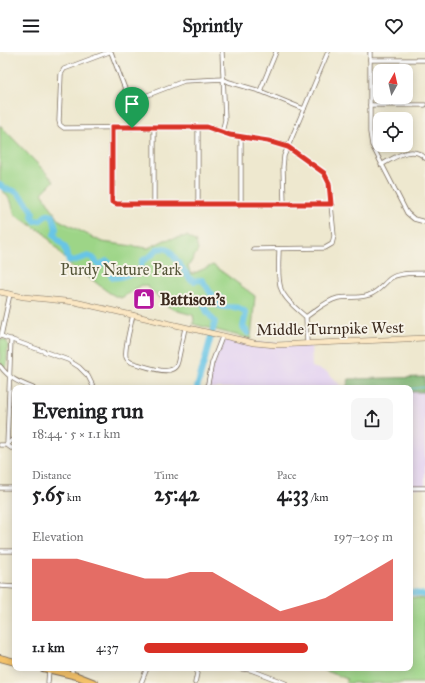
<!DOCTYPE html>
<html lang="en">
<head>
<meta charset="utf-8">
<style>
	:root { --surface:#fff; --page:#f6f6f6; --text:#202124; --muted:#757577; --accent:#d93025 }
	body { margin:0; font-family:"IM FELL Great Primer",serif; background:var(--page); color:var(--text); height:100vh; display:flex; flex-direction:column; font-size:15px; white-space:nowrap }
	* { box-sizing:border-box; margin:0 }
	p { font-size:13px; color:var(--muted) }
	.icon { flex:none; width:22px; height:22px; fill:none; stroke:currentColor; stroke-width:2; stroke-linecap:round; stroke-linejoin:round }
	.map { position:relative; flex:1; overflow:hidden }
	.details { position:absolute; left:12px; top:333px; width:401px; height:286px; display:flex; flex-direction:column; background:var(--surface); border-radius:8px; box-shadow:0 2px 10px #0003 }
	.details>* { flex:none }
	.needle { width:26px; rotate:8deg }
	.tools { position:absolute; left:373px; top:12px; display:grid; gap:8px }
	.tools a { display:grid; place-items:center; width:40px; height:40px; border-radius:8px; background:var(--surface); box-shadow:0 2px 10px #0003; font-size:20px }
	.pin { position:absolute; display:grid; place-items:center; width:34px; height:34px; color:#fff; margin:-41px -17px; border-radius:50% 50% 50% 0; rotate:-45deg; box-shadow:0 0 4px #0007 }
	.pin .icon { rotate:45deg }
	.round { display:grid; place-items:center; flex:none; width:42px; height:42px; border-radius:8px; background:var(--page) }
	.overview { display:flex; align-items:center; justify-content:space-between; height:68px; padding:0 20px }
	h1 { font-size:22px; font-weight:700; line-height:30px }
	.stats { display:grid; grid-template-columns:repeat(3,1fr); gap:6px; height:68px; padding:4px 20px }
	.stats div { display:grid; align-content:center }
	.stats b { font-size:20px; font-weight:700 }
	.stats small { font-size:11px; font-weight:400 }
	.stats p { font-size:11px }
	.chart { height:112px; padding:8px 20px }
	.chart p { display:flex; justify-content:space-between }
	.chart svg { width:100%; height:72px; margin-top:4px; fill:var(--accent); opacity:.7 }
	ul { padding:0 20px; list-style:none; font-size:13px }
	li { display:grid; grid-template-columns:64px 48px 1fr; align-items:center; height:30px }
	li i { height:10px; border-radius:5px; background:var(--accent) }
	header { display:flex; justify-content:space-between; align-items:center; height:52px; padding:0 20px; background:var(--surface); font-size:18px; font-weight:700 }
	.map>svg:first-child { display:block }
</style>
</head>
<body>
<header><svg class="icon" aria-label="menu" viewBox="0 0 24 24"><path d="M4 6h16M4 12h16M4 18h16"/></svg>Sprintly<svg class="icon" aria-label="heart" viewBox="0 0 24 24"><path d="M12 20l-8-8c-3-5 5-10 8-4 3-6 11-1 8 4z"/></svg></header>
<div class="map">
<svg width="425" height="631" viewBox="0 0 425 631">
	<rect width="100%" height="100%" fill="#f7f3e8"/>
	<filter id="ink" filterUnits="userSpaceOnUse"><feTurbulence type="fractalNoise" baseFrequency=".025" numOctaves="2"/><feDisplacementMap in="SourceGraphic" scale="8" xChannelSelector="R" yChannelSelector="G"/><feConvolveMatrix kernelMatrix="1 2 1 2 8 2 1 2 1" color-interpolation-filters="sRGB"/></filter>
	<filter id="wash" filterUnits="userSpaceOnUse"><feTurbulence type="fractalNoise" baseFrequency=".012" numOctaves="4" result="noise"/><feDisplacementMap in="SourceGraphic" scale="16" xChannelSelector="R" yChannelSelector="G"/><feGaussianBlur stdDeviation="0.9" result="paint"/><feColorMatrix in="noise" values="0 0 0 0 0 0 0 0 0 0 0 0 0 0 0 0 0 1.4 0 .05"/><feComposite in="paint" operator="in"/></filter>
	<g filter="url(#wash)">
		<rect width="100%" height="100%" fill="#eee8cf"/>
		<g fill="#e4d3f2">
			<polygon points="222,285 254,291 311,291 312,315 327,320 341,334 346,336 207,336 212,311"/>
			<rect x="410" y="340" width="15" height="96"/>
		</g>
		<g fill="#9dd587" stroke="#6c8052">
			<path d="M0,73l54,56 -12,12 17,27 43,22 46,6 17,-8 22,-4 9,6 2,8 -10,17 4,7 21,-9 42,31 -4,43 -58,-15 1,-4 -1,-5 -15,-4 -11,-5 -20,-20 -5,-1 -21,13c-17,-4 -28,-23 -46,-27l-31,-38 -29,-18 -4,-14 -11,-14z"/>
			<polygon points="0,287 6,288 8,292 7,313 6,315 4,315 0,310"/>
			<polygon points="410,545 425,547 425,631 346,631 347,627 319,616 410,616"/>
		</g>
		<polygon fill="#7eb674" stroke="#5c7049" points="425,325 425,340 410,340 410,336 346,336 349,327"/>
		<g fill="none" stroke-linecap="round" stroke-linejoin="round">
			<polyline stroke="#68c5e6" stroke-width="1" points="410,337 425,335"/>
			<g stroke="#68c5e6" stroke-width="6">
				<path d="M0,133c6,6 7,3 14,6 5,2 17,16 19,21l-1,5 3,4 6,-1 6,-6 6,2 3,13 -2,6 11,12 2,9 2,5h4l15,-5 5,2 6,7 8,-4 3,2c-4,26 16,9 28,10l2,-2 2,-10 10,-6 5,-6 8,-1 5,3 20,28 4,2 8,-1c5,5 6,12 12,17"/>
				<path d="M214,245l6,1 -2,7c7,6 19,-3 28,8l-3,14 5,6"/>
				<polyline points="197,336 215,270 207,260 204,254 206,251 210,251 214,245"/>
				<polyline points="410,540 425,543"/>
			</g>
		</g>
	</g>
	<g filter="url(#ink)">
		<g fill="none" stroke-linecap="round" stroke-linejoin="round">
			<g stroke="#7a6c5c" stroke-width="5">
				<g id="minor">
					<polyline points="109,0 64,17 61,22 59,69 60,73 64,76 207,75 230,83 268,89 288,95 324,121 329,131 334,184 332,192 325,196 253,197"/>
					<polyline points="111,0 133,58 132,76"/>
					<polyline points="370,0 370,80 372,93 407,161 414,167 425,170"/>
					<polyline points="370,8 425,8"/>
					<polyline points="260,39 276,0"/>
					<polyline points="130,50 184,29 223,27 229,30 260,39 304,57"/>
					<polyline points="370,53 425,53"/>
					<polyline points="111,75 112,150 117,152 331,152"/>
					<polyline points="222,80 225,68 222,0"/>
					<path d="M381,113c13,-7 31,-21 44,-7"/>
					<polyline points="154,152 154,75"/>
					<polyline points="198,152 198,75"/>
					<polyline points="241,152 241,86"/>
					<polyline points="284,152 283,115 284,104 328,0"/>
					<path d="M279,197c0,12 -2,28 2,40 4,11 17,21 25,28l1,26"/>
					<path d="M133,263c-2,9 -9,34 -7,42 1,3 4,5 7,6 9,2 29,10 37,7 5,-1 7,-4 8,-9l7,-33"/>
					<path d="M306,265c10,-7 20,-16 32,-19 11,-2 21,1 31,-3 10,-3 15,-12 22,-17 9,-6 24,-4 34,-5"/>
					<polyline points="1,284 68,308 79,315 88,324 94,336"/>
					<polyline points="1,284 10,242"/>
					<path d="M0,314c10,13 18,16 33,22"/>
					<polyline points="207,336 212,311 222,285"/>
					<polyline points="0,393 7,393 11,396 15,396"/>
					<polyline points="7,393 11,287"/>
					<polyline points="7,393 12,388 15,388"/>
					<polyline points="0,436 15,436"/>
					<polyline points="410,436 425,436"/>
					<polyline points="0,499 15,499"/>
					<polyline points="0,534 15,535"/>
					<polyline points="234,616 251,618 285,631"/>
					<polyline points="72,623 72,616"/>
					<polyline points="48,631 49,617"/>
					<polyline points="141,631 147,616"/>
					<polyline points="195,631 198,616"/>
				</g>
			</g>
			<g stroke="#7a6c5c" stroke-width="6">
				<polyline id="secondary" points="0,240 24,245 75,250 254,291 276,293 425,286"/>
			</g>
			<g stroke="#7a6c5c" stroke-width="8">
				<g id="primary">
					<polyline points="0,606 15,610"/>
					<polyline points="43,616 77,624 95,631"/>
				</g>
			</g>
			<use href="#minor" stroke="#fff" stroke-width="3.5"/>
			<use href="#secondary" stroke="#fbe7c3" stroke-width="5"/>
			<use href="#primary" stroke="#f4c26a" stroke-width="6"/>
		</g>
	</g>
	<g fill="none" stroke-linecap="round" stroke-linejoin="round" filter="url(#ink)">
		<g stroke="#fff" stroke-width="8">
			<polygon id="route" points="112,75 207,75 230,83 268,89 288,95 324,121 329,131 331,152 117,152 112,150"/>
		</g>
		<use href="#route" stroke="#d93025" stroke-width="5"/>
	</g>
	<defs>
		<g id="shop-square" transform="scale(1.15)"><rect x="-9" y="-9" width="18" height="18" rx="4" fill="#b5179e" stroke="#f7f3e8"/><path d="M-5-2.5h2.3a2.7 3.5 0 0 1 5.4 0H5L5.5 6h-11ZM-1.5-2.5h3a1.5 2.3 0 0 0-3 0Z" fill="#fff"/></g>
	</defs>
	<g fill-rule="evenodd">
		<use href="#shop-square" x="144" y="247"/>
	</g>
	<g text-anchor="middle" stroke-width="4" stroke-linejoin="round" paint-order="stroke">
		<g font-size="16" fill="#545538" stroke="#f7f3e8">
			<text x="121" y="223">Purdy Nature Park</text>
		</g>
		<g font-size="16" font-weight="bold" fill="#3b2a1e" stroke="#f7f3e8" text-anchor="start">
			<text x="160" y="253">Battison's</text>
		</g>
		<g font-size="16" fill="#3b2a1e" stroke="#f7f3e8">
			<text transform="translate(330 276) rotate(-1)" y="6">Middle Turnpike West</text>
		</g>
	</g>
</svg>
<div class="tools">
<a><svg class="needle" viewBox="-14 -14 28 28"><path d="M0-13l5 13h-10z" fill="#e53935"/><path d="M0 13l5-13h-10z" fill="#757577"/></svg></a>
<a><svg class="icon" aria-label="locate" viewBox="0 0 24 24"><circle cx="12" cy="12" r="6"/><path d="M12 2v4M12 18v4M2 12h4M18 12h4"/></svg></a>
</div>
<div class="pin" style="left:132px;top:76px;background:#1e9e55"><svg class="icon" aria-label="arrive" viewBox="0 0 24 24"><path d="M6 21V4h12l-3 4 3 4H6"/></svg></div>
<section class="details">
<div class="overview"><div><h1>Evening run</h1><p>18:44 · 5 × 1.1 km</p></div><a class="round"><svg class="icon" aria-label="share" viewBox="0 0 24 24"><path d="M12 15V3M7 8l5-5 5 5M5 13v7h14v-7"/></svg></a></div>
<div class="stats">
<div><p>Distance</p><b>5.65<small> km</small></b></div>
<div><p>Time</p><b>25:42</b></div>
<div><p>Pace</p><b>4:33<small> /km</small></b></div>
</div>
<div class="chart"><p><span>Elevation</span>197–205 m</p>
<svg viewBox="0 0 160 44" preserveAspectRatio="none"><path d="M0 44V6L10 6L20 6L30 10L40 14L50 18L60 18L70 14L80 14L90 22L100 30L110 38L120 34L130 30L140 22L150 14L160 6V44z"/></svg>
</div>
<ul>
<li><b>1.1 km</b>4:37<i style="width:66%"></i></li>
</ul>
</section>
</div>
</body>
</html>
